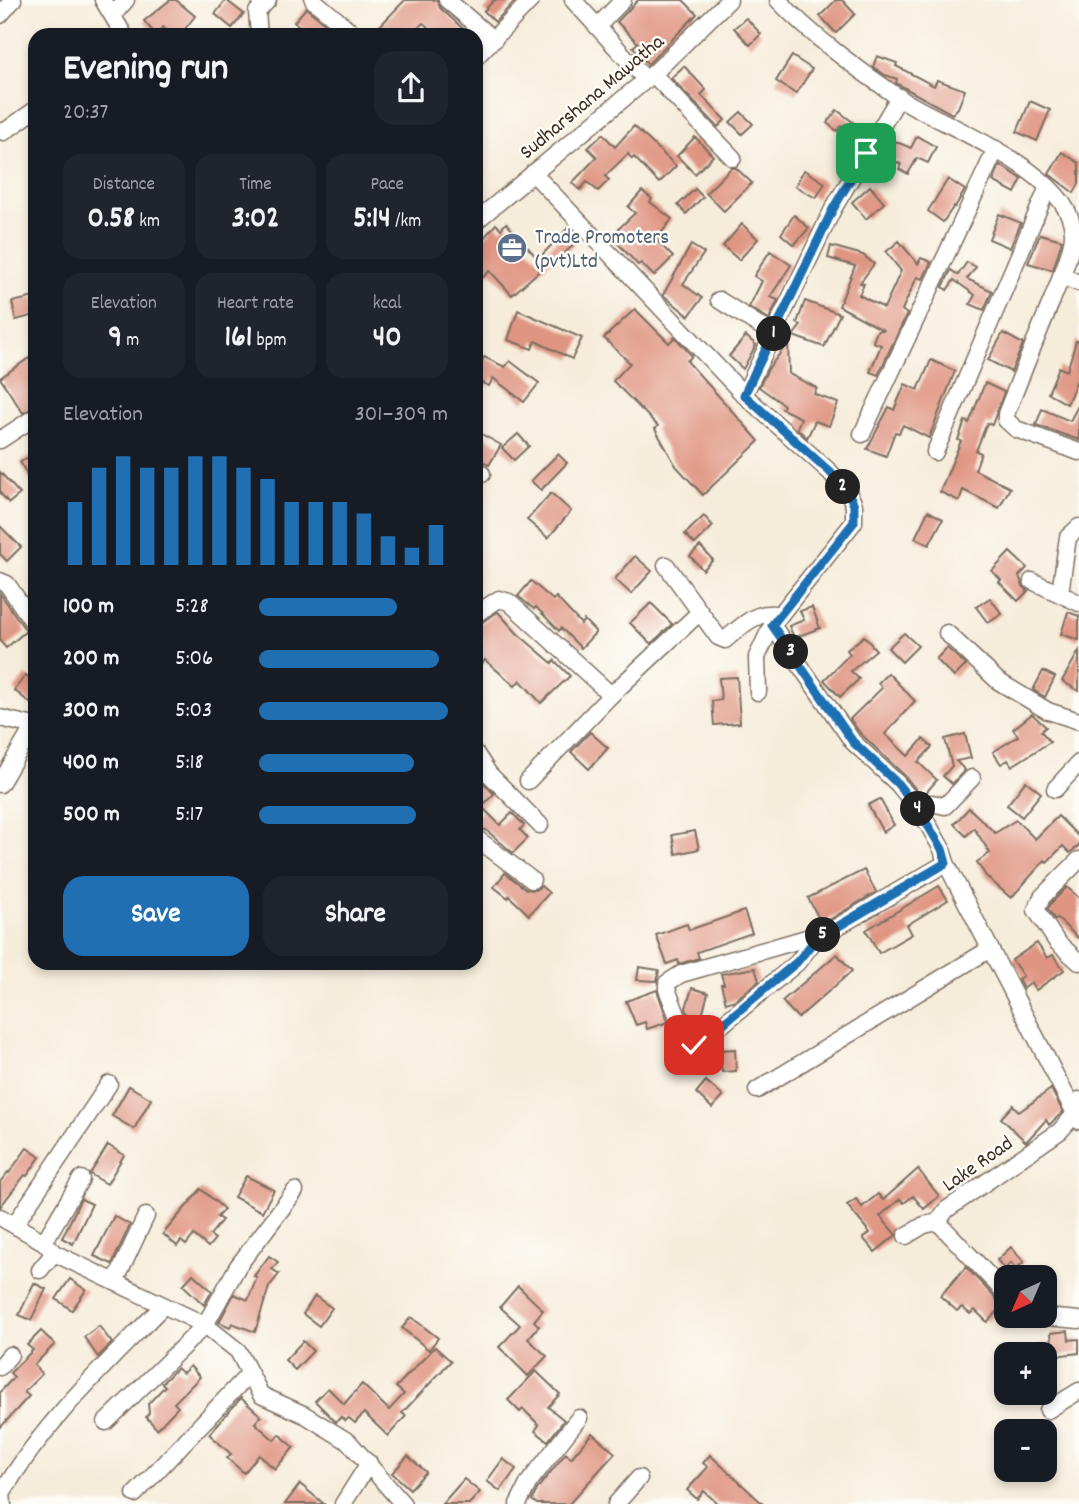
<!DOCTYPE html>
<html lang="en">
<head>
<meta charset="utf-8">
<style>
	:root { --surface:#171b24; --page:#20242c; --text:#f1f3f6; --muted:#9ea1a6; --accent:#1f6fb2 }
	body { margin:0; font-family:Dekko,sans-serif; background:var(--page); color:var(--text); height:100vh; display:flex; flex-direction:column; font-size:26px; white-space:nowrap }
	* { box-sizing:border-box; margin:0 }
	p { font-size:23px; color:var(--muted) }
	.icon { flex:none; width:38px; height:38px; fill:none; stroke:currentColor; stroke-width:2; stroke-linecap:round; stroke-linejoin:round }
	.map { position:relative; flex:1; overflow:hidden }
	.panel { position:absolute; left:28px; top:28px; width:455px; height:942px; display:flex; flex-direction:column; background:var(--surface); border-radius:21px; box-shadow:0 4px 10px #0003 }
	.panel>* { flex:none }
	.needle { width:46px; rotate:224deg }
	.fabs { position:absolute; left:994px; top:1265px; display:grid; gap:14px }
	.fabs a { display:grid; place-items:center; width:63px; height:63px; border-radius:14px; background:var(--surface); box-shadow:0 4px 10px #0003; font-size:35px }
	.pin { position:absolute; display:grid; place-items:center; width:60px; height:60px; color:#fff; margin:-30px; border-radius:14px; box-shadow:0 4px 10px #0006 }
	.km { position:absolute; width:35px; height:35px; margin:-18px; border-radius:50%; background:#222; color:#fff; font-size:19px; line-height:35px; text-align:center }
	.round { display:grid; place-items:center; flex:none; width:74px; height:74px; border-radius:21px; background:var(--page) }
	.overview { display:flex; align-items:center; justify-content:space-between; height:119px; padding:0 35px }
	h1 { font-size:38px; font-weight:800; line-height:52px }
	.figures { display:grid; grid-template-columns:repeat(3,1fr); gap:10px; height:119px; padding:7px 35px }
	.figures div { display:grid; align-content:center; border-radius:18px; background:var(--page); text-align:center }
	.figures b { font-size:30px; font-weight:800 }
	.figures small { font-size:19px; font-weight:400 }
	.figures p { font-size:19px }
	.chart { height:196px; padding:14px 35px }
	.chart p { display:flex; justify-content:space-between }
	.chart svg { width:100%; height:126px; margin-top:7px; stroke:var(--accent); stroke-width:6 }
	.action { display:flex; gap:14px; margin-top:auto; padding:14px 35px }
	.action a { flex:1; height:80px; border-radius:21px; background:var(--accent); color:#fff; font-size:28px; font-weight:800; line-height:80px; text-align:center }
	.action a+a { background:var(--page); color:var(--text) }
	ul { padding:0 35px; list-style:none; font-size:23px }
	li { display:grid; grid-template-columns:112px 84px 1fr; align-items:center; height:52px }
	li i { height:18px; border-radius:9px; background:var(--accent) }
	.map>svg:first-child { display:block }
</style>
</head>
<body>
<div class="map">
<svg width="1079" height="1504" viewBox="0 0 1079 1504">
	<rect width="100%" height="100%" fill="#fdfcf7"/>
	<filter id="ink" filterUnits="userSpaceOnUse"><feTurbulence type="fractalNoise" baseFrequency=".0143" numOctaves="2"/><feDisplacementMap in="SourceGraphic" scale="14" xChannelSelector="R" yChannelSelector="G"/><feConvolveMatrix kernelMatrix="1 2 1 2 8 2 1 2 1" color-interpolation-filters="sRGB"/></filter>
	<filter id="wash" filterUnits="userSpaceOnUse"><feTurbulence type="fractalNoise" baseFrequency=".00686" numOctaves="4" result="noise"/><feDisplacementMap in="SourceGraphic" scale="28" xChannelSelector="R" yChannelSelector="G"/><feGaussianBlur stdDeviation="1.57" result="paint"/><feColorMatrix in="noise" values="0 0 0 0 0 0 0 0 0 0 0 0 0 0 0 0 0 1.4 0 .05"/><feComposite in="paint" operator="in"/></filter>
	<g filter="url(#wash)">
		<rect width="100%" height="100%" fill="#f6ecda"/>
		<g id="blocks">
			<g fill="#e09583">
				<polygon points="170,0 176,0 195,16 185,29 192,35 172,35 163,27 155,34 144,21"/>
				<polygon points="226,0 244,14 232,28 215,14"/>
				<polygon points="405,0 437,0 440,8 470,35 438,35 423,23 411,35 371,35"/>
				<polygon points="494,0 516,0 495,22 484,11"/>
				<polygon points="638,0 683,0 697,14 648,64 633,47 638,43 617,22"/>
				<polygon points="836,0 842,0 855,14 836,33 820,16"/>
				<polygon points="306,8 339,35 311,35 294,22"/>
				<polygon points="746,18 761,34 750,45 734,28"/>
				<polygon points="792,56 812,69 796,94 776,81"/>
				<polygon points="877,56 897,63 896,66 934,86 937,80 965,90 958,108 952,114 903,87 896,83 897,79 885,75 873,67"/>
				<polygon points="684,66 706,90 701,95 725,120 718,127 671,78"/>
				<polygon points="1030,101 1050,110 1037,141 1017,132"/>
				<polygon points="837,110 866,132 862,139 841,126 837,131 827,123"/>
				<polygon points="741,112 753,124 742,134 730,122"/>
				<polygon points="634,126 676,166 659,183 634,157 632,159 628,154 605,176 609,180 598,191 587,182 580,190 572,183 597,157 588,148 603,134 615,147"/>
				<polygon points="917,136 936,147 928,163 917,158 908,174 899,169 901,164 885,157 892,140 911,148"/>
				<polygon points="695,137 713,156 695,174 677,156"/>
				<polygon points="1062,152 1079,163 1079,184 1074,193 1049,174"/>
				<polygon points="1000,165 1022,179 1015,193 993,181"/>
				<polygon points="731,168 736,168 752,183 724,211 706,193"/>
				<polygon points="804,170 825,183 816,198 795,186"/>
				<polygon points="948,179 965,190 955,207 954,206 943,222 928,211"/>
				<polygon points="870,186 884,203 866,219 852,202"/>
				<polygon points="695,189 703,197 686,214 678,205"/>
				<polygon points="642,191 652,199 650,202 672,219 656,240 673,257 654,276 641,263 638,265 611,236 635,213 628,207"/>
				<polygon points="999,214 1021,223 1010,248 989,239"/>
				<polygon points="794,215 809,228 794,245 781,234"/>
				<polygon points="506,223 538,259 568,228 579,239 556,262 553,259 512,295 490,271 476,283 476,234 482,240 496,224 501,229"/>
				<polygon points="742,224 758,239 739,260 723,246"/>
				<polygon points="1040,234 1062,240 1053,270 1028,263"/>
				<polygon points="899,241 918,264 921,258 931,262 923,279 917,277 902,310 907,314 878,375 870,372 881,345 873,342 877,331 883,330 839,306 855,266 828,258 831,246 863,255 874,264 860,283 864,284 859,295 884,308 901,271 886,252"/>
				<polygon points="691,245 704,253 683,284 702,298 689,316 663,295"/>
				<polygon points="770,251 791,265 770,297 778,300 769,319 749,307 762,281 754,276"/>
				<polygon points="967,262 976,267 967,279 992,291 984,310 970,304 975,295 954,280 947,290 943,287 951,270 958,275"/>
				<polygon points="35,297 35,315 16,320 12,302"/>
				<polygon points="805,301 840,314 824,347 793,336 801,325 797,323"/>
				<polygon points="635,309 669,343 675,337 692,356 687,361 759,441 703,495 676,466 655,429 658,426 613,381 630,363 604,338"/>
				<polygon points="518,310 582,338 572,359 535,341 532,349 508,340"/>
				<polygon points="1003,333 1023,344 1011,372 988,360"/>
				<polygon points="746,336 756,345 743,369 729,356"/>
				<polygon points="1076,341 1079,341 1079,375 1067,404 1048,393 1059,367 1067,371"/>
				<polygon points="788,343 789,374 817,388 814,394 838,403 829,426 815,421 807,438 797,428 801,418 782,409 784,405 759,387 768,369"/>
				<polygon points="484,357 505,367 510,361 539,383 524,402 493,378 489,386 476,380 476,374"/>
				<polygon points="29,358 35,368 35,407 23,413 0,378"/>
				<polygon points="931,360 955,371 929,438 903,425 899,433 895,432 886,456 867,449 889,407 894,410 905,384 918,390"/>
				<polygon points="985,383 1004,392 992,425 987,423 976,451 981,453 975,470 1010,488 999,508 963,490 959,501 940,492 961,441 958,440 965,421 969,423"/>
				<polygon points="1079,404 1079,440 1036,425 1042,409 1070,421"/>
				<polygon points="476,431 501,445 489,465 476,457"/>
				<polygon points="518,434 529,446 514,460 502,448"/>
				<polygon points="35,454 35,489 20,462"/>
				<polygon points="558,454 567,463 541,490 531,481"/>
				<polygon points="0,472 20,494 9,503 0,493"/>
				<polygon points="551,493 571,511 548,538 527,520"/>
				<polygon points="928,511 943,519 929,545 915,538"/>
				<polygon points="704,516 713,526 695,544 685,534"/>
				<polygon points="0,526 21,547 7,561 0,554"/>
				<polygon points="700,546 713,560 703,570 690,556"/>
				<polygon points="1010,552 1027,568 1019,576 1023,586 1028,591 1018,601 999,582 1001,580 992,571"/>
				<polygon points="635,556 652,571 631,594 615,579"/>
				<polygon points="531,581 553,600 556,597 581,624 584,620 596,632 581,648 561,628 559,631 536,607 534,609 518,596"/>
				<polygon points="0,593 26,631 6,648 0,641"/>
				<polygon points="990,598 1002,614 988,623 976,607"/>
				<polygon points="651,603 672,624 651,644 630,623"/>
				<polygon points="812,607 820,628 794,638 789,626 804,620 800,611"/>
				<polygon points="498,612 517,633 552,663 554,660 570,676 541,703 520,680 515,686 485,660 476,670 476,626"/>
				<polygon points="1068,612 1079,616 1079,640 1061,634"/>
				<polygon points="904,633 918,646 902,662 888,648"/>
				<polygon points="864,636 876,650 851,671 859,679 840,697 824,680 850,654 847,650"/>
				<polygon points="947,648 966,665 954,677 936,659"/>
				<polygon points="1079,651 1079,691 1062,681"/>
				<polygon points="1043,671 1055,677 1045,697 1033,690"/>
				<polygon points="888,673 915,701 885,734 908,756 923,739 932,747 918,762 937,780 922,797 904,775 860,733 850,719 882,688 878,683"/>
				<polygon points="26,675 35,683 35,707 14,690"/>
				<polygon points="737,677 740,723 714,725 712,701 721,700 719,678"/>
				<polygon points="1032,714 1046,727 1041,731 1050,742 1012,766 1008,760 1001,764 993,752 1018,736 1013,729"/>
				<polygon points="590,732 608,748 589,769 571,752"/>
				<polygon points="965,734 971,758 956,761 965,770 952,784 943,776 952,766 945,739"/>
				<polygon points="481,780 494,794 476,812 476,785"/>
				<polygon points="1026,781 1041,793 1022,817 1007,805"/>
				<polygon points="880,799 894,825 883,832 868,805"/>
				<polygon points="969,808 995,833 1016,820 1035,839 1058,816 1079,837 1079,845 1070,853 1063,846 1047,862 1045,860 1011,898 986,876 977,862 990,853 974,828 966,836 954,824"/>
				<polygon points="484,809 500,825 512,813 524,825 520,830 528,838 513,853 486,830 476,828 476,817"/>
				<polygon points="695,831 699,849 676,854 672,835"/>
				<polygon points="864,870 876,892 822,924 808,898"/>
				<polygon points="505,873 526,889 535,890 541,886 549,893 529,915 509,896 508,898 494,887"/>
				<polygon points="939,886 948,900 907,925 912,934 879,953 866,930"/>
				<polygon points="1067,887 1079,898 1079,939 1057,918 1055,920 1048,909 1051,903"/>
				<polygon points="744,911 752,933 697,952 699,958 679,964 678,960 667,964 656,935 687,924 689,930"/>
				<polygon points="1037,943 1047,958 1053,955 1064,970 1036,990 1031,983 1023,989 1018,979 1023,976 1012,960"/>
				<polygon points="837,954 852,971 798,1018 782,1001"/>
				<polygon points="639,967 659,970 657,981 637,980"/>
				<polygon points="755,968 759,981 735,1000 726,1003 721,984 724,984 721,974"/>
				<polygon points="692,988 708,993 700,1023 690,1020 686,1008"/>
				<polygon points="657,990 668,1022 647,1029 645,1022 636,1025 626,1001"/>
				<polygon points="735,1049 736,1071 722,1072 720,1050"/>
				<polygon points="690,1054 703,1064 695,1074 686,1074 679,1067"/>
				<polygon points="706,1081 723,1096 712,1108 696,1093"/>
				<polygon points="129,1086 151,1099 134,1129 112,1116"/>
				<polygon points="1051,1089 1063,1112 1049,1125 1046,1120 1026,1142 1001,1118 1013,1105 1019,1112"/>
				<polygon points="108,1145 124,1155 107,1184 90,1174"/>
				<polygon points="27,1148 40,1157 27,1176 25,1175 0,1207 0,1182 8,1172 9,1173"/>
				<polygon points="918,1169 939,1196 924,1209 913,1196 904,1203 900,1199 880,1216 896,1235 875,1252 863,1238 870,1233 847,1205 856,1199 862,1207 878,1194 883,1200"/>
				<polygon points="246,1176 274,1190 262,1212 234,1197"/>
				<polygon points="201,1189 224,1209 217,1217 222,1220 210,1235 215,1239 208,1247 194,1235 186,1245 181,1241 177,1246 163,1234"/>
				<polygon points="81,1199 92,1204 73,1244 62,1238"/>
				<polygon points="114,1216 130,1225 112,1264 94,1256"/>
				<polygon points="1011,1247 1024,1262 1016,1269 1011,1263 1005,1269 997,1260"/>
				<polygon points="269,1256 278,1262 272,1269 279,1274 269,1287 255,1332 232,1323 230,1327 219,1322 234,1294 248,1300 257,1277 254,1276"/>
				<polygon points="966,1267 998,1301 1006,1304 1006,1318 998,1311 987,1322 975,1310 970,1314 962,1307 957,1311 940,1296"/>
				<polygon points="193,1274 212,1291 204,1305 183,1285"/>
				<polygon points="70,1279 86,1290 72,1310 56,1299"/>
				<polygon points="34,1283 46,1289 31,1320 19,1315"/>
				<polygon points="518,1286 543,1310 534,1321 539,1326 528,1339 547,1356 528,1376 499,1347 520,1325 500,1307"/>
				<polygon points="315,1296 332,1308 319,1326 303,1314"/>
				<polygon points="411,1317 438,1338 429,1350 402,1328"/>
				<polygon points="99,1326 112,1343 98,1357 84,1337"/>
				<polygon points="41,1331 55,1344 34,1365 42,1374 24,1392 29,1396 0,1428 0,1392 14,1377 10,1373 33,1350 27,1345"/>
				<polygon points="1068,1331 1069,1340 1079,1339 1079,1353 1045,1357 1045,1354 1038,1354 1037,1345 1052,1343 1051,1333"/>
				<polygon points="303,1341 313,1351 295,1370 285,1360"/>
				<polygon points="435,1347 451,1361 402,1413 406,1416 388,1436 364,1413 355,1423 349,1418 345,1421 341,1417 336,1422 315,1401 328,1388 344,1404 362,1384 389,1410 404,1394 396,1387"/>
				<polygon points="190,1366 200,1377 174,1403 178,1407 157,1429 146,1417 149,1413 148,1404 165,1386 162,1383 177,1368 183,1373"/>
				<polygon points="536,1371 560,1394 548,1407 564,1420 548,1441 535,1431 539,1425 523,1409 520,1412 508,1400"/>
				<polygon points="241,1398 261,1416 255,1423 274,1440 279,1434 294,1447 275,1469 259,1455 244,1473 227,1458 231,1454 209,1434"/>
				<polygon points="592,1433 615,1453 569,1504 537,1504 532,1500 538,1488 566,1453 571,1458"/>
				<polygon points="710,1455 763,1504 718,1504 704,1491 697,1499 687,1490 708,1467 703,1463"/>
				<polygon points="408,1456 426,1472 410,1489 392,1473"/>
				<polygon points="503,1459 516,1469 500,1491 487,1481"/>
				<polygon points="464,1479 480,1492 469,1504 442,1504"/>
				<polygon points="300,1484 324,1504 285,1504"/>
			</g>
		</g>
	</g>
	<g filter="url(#ink)">
		<use href="#blocks" fill-opacity="0" stroke="#7c6e60" stroke-width="2"/>
		<g fill="none" stroke-linecap="round" stroke-linejoin="round">
			<g stroke="#7c6e60" stroke-width="19">
				<g id="street">
					<polyline points="103,0 124,35"/>
					<polyline points="313,0 355,35"/>
					<polyline points="447,0 494,40"/>
					<polyline points="573,0 646,80"/>
					<path d="M778,0c35,37 78,68 120,97 44,29 176,76 175,137 0,17 -15,50 -21,66 -16,38 -31,76 -46,114v6l10,9 63,23"/>
					<polyline points="0,15 13,0"/>
					<polyline points="113,15 126,0"/>
					<polyline points="598,26 623,0"/>
					<polyline points="259,35 257,12 268,0"/>
					<polyline points="476,57 531,0"/>
					<polyline points="653,74 733,158"/>
					<polyline points="0,131 4,132 35,110"/>
					<polyline points="533,173 744,395 830,472 849,494 854,505 854,522 772,625 757,657 758,692"/>
					<polyline points="476,221 653,74 729,0"/>
					<polyline points="1061,276 1079,283"/>
					<polyline points="719,300 773,334"/>
					<polyline points="744,395 833,209 899,97"/>
					<polyline points="862,434 996,149"/>
					<polyline points="0,440 35,417"/>
					<polyline points="935,452 1048,187"/>
					<polyline points="476,470 482,474"/>
					<path d="M666,565l52,72 7,3c17,-14 32,-31 55,-25"/>
					<polyline points="0,581 7,584 35,625"/>
					<polyline points="1032,581 1079,603"/>
					<polyline points="1060,593 1068,537 1079,527"/>
					<polyline points="476,614 499,599 509,602 611,695"/>
					<polyline points="772,625 853,742 897,783 921,812 942,849 946,863 1079,1121"/>
					<polyline points="947,633 998,681 1048,711 1079,721"/>
					<polyline points="0,718 34,726"/>
					<polyline points="476,754 489,774 540,825"/>
					<polyline points="528,781 611,695 700,612"/>
					<polyline points="0,784 35,724"/>
					<polyline points="1055,789 1079,763"/>
					<polyline points="921,812 932,803 945,806 972,778"/>
					<polyline points="476,838 532,880"/>
					<polyline points="1079,860 1042,897 1036,910 1057,942 1079,962"/>
					<polyline points="815,940 810,937 681,974 667,983 667,989 686,1038 694,1045 701,1042 797,963 815,940 946,863"/>
					<polyline points="757,1090 990,949"/>
					<polyline points="0,1217 44,1242 54,1253 205,1325 238,1351 261,1395 305,1415 349,1442 403,1504"/>
					<polyline points="15,1224 109,1084"/>
					<polyline points="906,1236 924,1225 938,1222"/>
					<polyline points="44,1242 81,1179"/>
					<polyline points="40,1270 54,1253"/>
					<polyline points="115,1282 146,1216"/>
					<polyline points="1006,1294 938,1222 946,1210 1060,1131 1074,1115 1079,1100"/>
					<polyline points="1033,1316 1079,1320"/>
					<polyline points="0,1367 10,1355"/>
					<polyline points="1048,1410 1079,1391"/>
					<polyline points="106,1422 205,1325 238,1266 295,1191"/>
					<polyline points="135,1494 249,1374"/>
					<path d="M3,1504l-1,-11c43,-72 103,-128 161,-187"/>
					<polyline points="343,1504 369,1463"/>
					<polyline points="518,1504 529,1482 579,1418"/>
					<polyline points="616,1504 639,1478"/>
				</g>
			</g>
			<use href="#street" stroke="#fff" stroke-width="16"/>
		</g>
	</g>
	<g fill="none" stroke-linecap="round" stroke-linejoin="round" filter="url(#ink)">
		<g stroke="#fff" stroke-width="14">
			<polyline id="route" points="694,1045 701,1042 797,962 815,940 946,863 942,849 920,812 897,783 853,742 772,625 854,522 854,505 849,494 830,472 744,395 833,209 866,153"/>
		</g>
		<use href="#route" stroke="#1f6fb2" stroke-width="9"/>
	</g>
	<defs>
		<g id="office-disc" transform="scale(1.575)"><circle r="9.5" fill="#5c6f8a" stroke="#fdfcf7"/><path d="M-6-3h4V-5.5h4V-3h4V5H-6ZM-1-4.5V-3h2v-1.5ZM-6 0V1H6V0Z" fill="#fff"/></g>
	</defs>
	<g fill-rule="evenodd">
		<use href="#office-disc" x="512" y="248"/>
	</g>
	<g text-anchor="middle" stroke-width="5" stroke-linejoin="round" paint-order="stroke">
		<g font-size="21" fill="#3b2a1e" stroke="#fdfcf7">
			<text transform="translate(591 96) rotate(-40)" y="7">Sudharshana Mawatha</text>
			<text transform="translate(977 1163) rotate(-35)" y="7">Lake Road</text>
		</g>
		<g font-size="21" fill="#4e5e75" stroke="#fdfcf7" text-anchor="start">
			<text x="535" y="243">Trade Promoters<tspan x="535" dy="24">(pvt)Ltd</tspan></text>
		</g>
	</g>
</svg>
<div class="fabs">
<a><svg class="needle" viewBox="-14 -14 28 28"><path d="M0-13l5 13h-10z" fill="#e53935"/><path d="M0 13l5-13h-10z" fill="#9ea1a6"/></svg></a>
<a>+</a>
<a>−</a>
</div>
<div class="pin" style="left:866px;top:153px;background:#1e9e55"><svg class="icon" aria-label="arrive" viewBox="0 0 24 24"><path d="M6 21V4h12l-3 4 3 4H6"/></svg></div>
<div class="pin" style="left:694px;top:1045px;background:#d93025"><svg class="icon" aria-label="check" viewBox="0 0 24 24"><path d="M5 12l5 5 9-10"/></svg></div>
<b class="km" style="left:774px;top:334px">1</b>
<b class="km" style="left:843px;top:487px">2</b>
<b class="km" style="left:791px;top:652px">3</b>
<b class="km" style="left:918px;top:809px">4</b>
<b class="km" style="left:823px;top:935px">5</b>
<section class="panel">
<div class="overview"><div><h1>Evening run</h1><p>20:37</p></div><a class="round"><svg class="icon" aria-label="share" viewBox="0 0 24 24"><path d="M12 15V3M7 8l5-5 5 5M5 13v7h14v-7"/></svg></a></div>
<div class="figures">
<div><p>Distance</p><b>0.58<small> km</small></b></div>
<div><p>Time</p><b>3:02</b></div>
<div><p>Pace</p><b>5:14<small> /km</small></b></div>
</div>
<div class="figures">
<div><p>Elevation</p><b>9<small> m</small></b></div>
<div><p>Heart rate</p><b>161<small> bpm</small></b></div>
<div><p>kcal</p><b>40</b></div>
</div>
<div class="chart"><p><span>Elevation</span>301–309 m</p>
<svg viewBox="0 0 160 44" preserveAspectRatio="none"><path d="M5 44V22M15 44V10M25 44V6M35 44V10M45 44V10M55 44V6M65 44V6M75 44V10M85 44V14M95 44V22M105 44V22M115 44V22M125 44V26M135 44V34M145 44V38M155 44V30"/></svg>
</div>
<ul>
<li><b>100 m</b>5:28<i style="width:73%"></i></li>
<li><b>200 m</b>5:06<i style="width:95%"></i></li>
<li><b>300 m</b>5:03<i style="width:100%"></i></li>
<li><b>400 m</b>5:18<i style="width:82%"></i></li>
<li><b>500 m</b>5:17<i style="width:83%"></i></li>
</ul>
<div class="action"><a>Save</a><a>Share</a></div>
</section>
</div>
</body>
</html>
